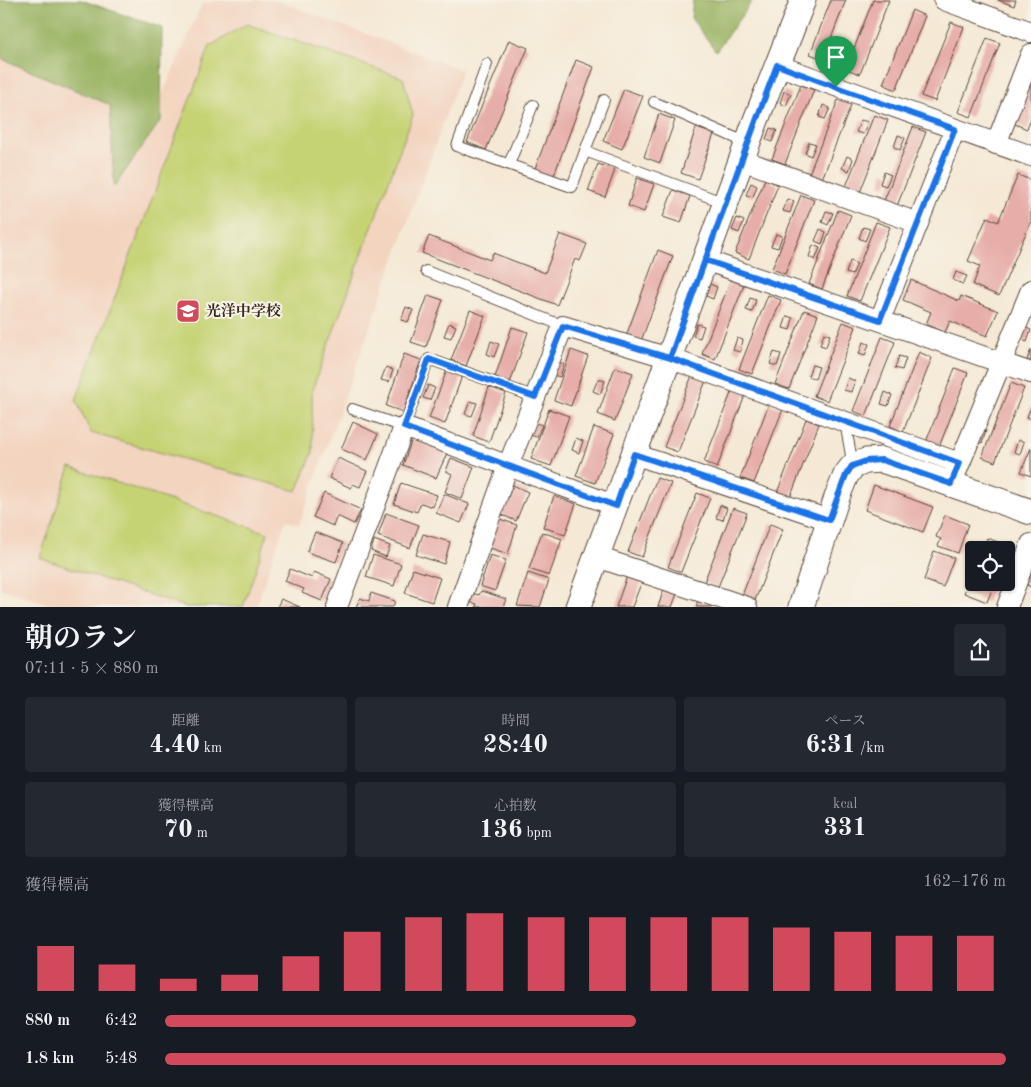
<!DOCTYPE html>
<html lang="ja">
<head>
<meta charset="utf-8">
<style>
	:root { --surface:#171b24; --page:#242831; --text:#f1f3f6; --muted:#9ea1a6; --accent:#d1495b }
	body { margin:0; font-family:"Old Standard TT","Noto Serif JP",serif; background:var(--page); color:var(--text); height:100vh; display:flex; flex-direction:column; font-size:19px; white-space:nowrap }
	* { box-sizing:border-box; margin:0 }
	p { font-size:16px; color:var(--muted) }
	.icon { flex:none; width:28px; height:28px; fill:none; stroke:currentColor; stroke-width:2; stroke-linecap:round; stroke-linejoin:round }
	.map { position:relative; height:607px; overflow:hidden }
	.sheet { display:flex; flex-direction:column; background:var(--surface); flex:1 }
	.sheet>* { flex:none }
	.fabs { position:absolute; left:965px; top:541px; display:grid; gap:10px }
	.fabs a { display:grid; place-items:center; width:50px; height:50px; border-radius:5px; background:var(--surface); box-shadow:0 1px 4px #0004; font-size:25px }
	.pin { position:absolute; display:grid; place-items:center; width:42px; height:42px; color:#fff; margin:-51px -21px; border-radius:50% 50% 50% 0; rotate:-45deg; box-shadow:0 0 5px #0007 }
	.pin .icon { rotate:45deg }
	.round { display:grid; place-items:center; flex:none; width:52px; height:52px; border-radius:5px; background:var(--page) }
	.head { display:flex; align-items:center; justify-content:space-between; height:85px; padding:0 25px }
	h1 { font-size:28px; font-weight:700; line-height:38px }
	.stats { display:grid; grid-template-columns:repeat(3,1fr); gap:8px; height:85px; padding:5px 25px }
	.stats div { display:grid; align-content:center; border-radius:5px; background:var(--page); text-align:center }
	.stats b { font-size:25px; font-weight:700 }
	.stats small { font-size:14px; font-weight:400 }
	.stats p { font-size:14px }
	.chart { height:140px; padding:10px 25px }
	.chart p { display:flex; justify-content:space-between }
	.chart svg { width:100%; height:90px; margin-top:5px; stroke:var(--accent); stroke-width:6 }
	ul { padding:0 25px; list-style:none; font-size:16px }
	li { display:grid; grid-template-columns:80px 60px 1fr; align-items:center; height:38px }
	li i { height:12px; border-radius:6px; background:var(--accent) }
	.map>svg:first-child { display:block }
</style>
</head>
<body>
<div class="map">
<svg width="1031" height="607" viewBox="0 0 1031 607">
	<rect width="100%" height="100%" fill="#f7f3e8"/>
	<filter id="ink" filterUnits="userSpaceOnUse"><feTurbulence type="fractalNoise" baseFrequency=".02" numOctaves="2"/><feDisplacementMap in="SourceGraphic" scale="10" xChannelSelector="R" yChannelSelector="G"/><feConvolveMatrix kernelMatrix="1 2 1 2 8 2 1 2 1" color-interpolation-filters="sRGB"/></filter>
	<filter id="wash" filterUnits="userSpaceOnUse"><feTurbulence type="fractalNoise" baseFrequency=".0096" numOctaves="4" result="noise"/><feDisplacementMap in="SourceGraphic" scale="20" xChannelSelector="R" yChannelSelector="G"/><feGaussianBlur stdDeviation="1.12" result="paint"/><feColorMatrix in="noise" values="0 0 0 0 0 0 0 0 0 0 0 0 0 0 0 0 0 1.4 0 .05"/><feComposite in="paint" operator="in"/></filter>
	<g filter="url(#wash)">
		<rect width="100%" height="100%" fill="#f5e9d5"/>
		<polygon fill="#f3d4bf" points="223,0 275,0 462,70 299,525 286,520 256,607 56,607 0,588 0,46 159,102 202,4"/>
		<g fill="#c6d375" stroke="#807e4a">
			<polygon points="247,24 403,78 413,115 312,390 313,452 297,491 91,433 76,400 210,46"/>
			<polygon points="70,467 268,533 243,607 186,607 40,558"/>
		</g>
		<g fill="#9cb566" stroke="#6c7042">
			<polygon points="0,0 81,0 162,28 161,120 114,187 110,105 0,58"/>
			<polygon points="693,0 753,0 716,51 691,18"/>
		</g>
		<g id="blocks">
			<g fill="#e7ada8">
				<polygon points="831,0 846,0 823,59 810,54"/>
				<polygon points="873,0 889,0 860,74 846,69"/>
				<polygon points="998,0 1016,0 1014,6"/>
				<polygon points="912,10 925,16 896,90 883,84"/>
				<polygon points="951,22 964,27 935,101 921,96"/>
				<polygon points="987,38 1000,43 971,117 958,112"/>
				<polygon points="509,40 528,48 486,150 467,142"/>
				<polygon points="1031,59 1031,118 1027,129 1005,120"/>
				<polygon points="576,60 594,67 553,178 534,171"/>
				<polygon points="801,85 814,90 785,164 772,159"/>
				<polygon points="624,89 643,96 622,149 603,141"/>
				<polygon points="784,91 791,94 786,106 780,103"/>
				<polygon points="838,100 851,105 822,179 809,174"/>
				<polygon points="823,105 830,108 825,119 819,117"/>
				<polygon points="659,114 675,120 660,163 644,157"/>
				<polygon points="874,115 888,120 859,195 845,189"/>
				<polygon points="861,120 868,122 863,134 856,132"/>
				<polygon points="913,127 926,132 897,206 884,201"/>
				<polygon points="696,128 714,134 698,179 681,173"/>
				<polygon points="770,128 777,130 772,142 766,139"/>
				<polygon points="898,135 905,138 900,150 894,147"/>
				<polygon points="809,142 816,144 811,156 805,153"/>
				<polygon points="847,156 853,159 849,171 842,168"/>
				<polygon points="598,164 615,170 605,197 588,191"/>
				<polygon points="884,172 891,175 886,186 880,184"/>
				<polygon points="1018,175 1031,180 1031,221 999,296 973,285 980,266 968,261 987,217 998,222"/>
				<polygon points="637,178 654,184 644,212 628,206"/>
				<polygon points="765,179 778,185 749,259 735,253"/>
				<polygon points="751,183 757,186 753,197 746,195"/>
				<polygon points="673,190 690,196 681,223 663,217"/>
				<polygon points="801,195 814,200 785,274 772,269"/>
				<polygon points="787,199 794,201 790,213 783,211"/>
				<polygon points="838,210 851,215 822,289 809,284"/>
				<polygon points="826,211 833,213 828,225 822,222"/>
				<polygon points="737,218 744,221 739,233 732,230"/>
				<polygon points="876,222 890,227 860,301 847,296"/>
				<polygon points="863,227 870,229 865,241 859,238"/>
				<polygon points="820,229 826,232 822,244 815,241"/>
				<polygon points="560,234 587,244 580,261 575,259 557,305 422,253 429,236 490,260 493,253 545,273"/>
				<polygon points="776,234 782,236 778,248 771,246"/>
				<polygon points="813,245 820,248 815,260 809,257"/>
				<polygon points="658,250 673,256 641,341 626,336"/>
				<polygon points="850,261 857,264 852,275 846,273"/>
				<polygon points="956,272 967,276 963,284 953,280"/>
				<polygon points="731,279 744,285 715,359 702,354"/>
				<polygon points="911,280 959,301 961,296 998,311 987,336 950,321 945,332 926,324 931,312 903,300"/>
				<polygon points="710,284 717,287 713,299 706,296"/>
				<polygon points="428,295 443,300 426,347 411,342"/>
				<polygon points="768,295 781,300 752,374 739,369"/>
				<polygon points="750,298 756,300 752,312 746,310"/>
				<polygon points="406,307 413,310 408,322 401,320"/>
				<polygon points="470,310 485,316 466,366 451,360"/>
				<polygon points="804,310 818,315 789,389 775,384"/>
				<polygon points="787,316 793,318 790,330 783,328"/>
				<polygon points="843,322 856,327 827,401 814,396"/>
				<polygon points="449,323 456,326 451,338 444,336"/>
				<polygon points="697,324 704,326 700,338 693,336"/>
				<polygon points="512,327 528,332 510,383 495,377"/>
				<polygon points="1025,327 1031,330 1027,342 1020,339"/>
				<polygon points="824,333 830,335 826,347 820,345"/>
				<polygon points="882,337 895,342 866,416 853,411"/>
				<polygon points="737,338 743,340 740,352 733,350"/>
				<polygon points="491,341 499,344 494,357 487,354"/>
				<polygon points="863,342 869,344 865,356 859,354"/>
				<polygon points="571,350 588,356 571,406 554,400"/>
				<polygon points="1031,350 1031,362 1027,360"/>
				<polygon points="774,352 781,354 777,366 770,364"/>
				<polygon points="919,352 932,358 903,432 890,426"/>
				<polygon points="404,354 421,360 403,412 386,406"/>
				<polygon points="899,356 906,358 902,370 895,368"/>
				<polygon points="557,362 564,364 560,377 553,375"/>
				<polygon points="812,365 819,367 815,379 808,376"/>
				<polygon points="386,367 393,370 389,382 381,380"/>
				<polygon points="615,367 633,373 615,421 598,414"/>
				<polygon points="955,368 968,373 939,447 926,442"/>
				<polygon points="447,370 462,376 445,424 429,418"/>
				<polygon points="693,373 707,378 678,452 664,447"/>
				<polygon points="848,378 855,381 851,392 844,390"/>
				<polygon points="598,379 605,381 600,394 593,391"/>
				<polygon points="1011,383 1024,388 995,462 982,457"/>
				<polygon points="428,385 435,388 430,400 423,398"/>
				<polygon points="489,387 506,393 489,442 473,436"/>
				<polygon points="733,388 746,393 717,468 704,462"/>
				<polygon points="885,392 892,395 888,406 881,404"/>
				<polygon points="470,401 477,403 472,416 465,414"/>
				<polygon points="769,404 783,409 754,483 740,478"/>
				<polygon points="1031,407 1031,419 1027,417"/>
				<polygon points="549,409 569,416 551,466 531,459"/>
				<polygon points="806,419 819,424 790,498 777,493"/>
				<polygon points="353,422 378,434 367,460 341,449"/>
				<polygon points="534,422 542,425 537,437 530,435"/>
				<polygon points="594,427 614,434 595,483 576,476"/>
				<polygon points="979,428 986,431 982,443 975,440"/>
				<polygon points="576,438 583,441 579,453 572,450"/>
				<polygon points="412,439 447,453 436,478 403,465"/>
				<polygon points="1018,440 1024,442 1020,454 1014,452"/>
				<polygon points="1031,448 1031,476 1021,472"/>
				<polygon points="338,458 367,471 360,487 353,484 351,488 329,478"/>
				<polygon points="451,458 474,467 462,499 445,492 452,474 446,471"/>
				<polygon points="657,478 671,483 642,557 628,552"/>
				<polygon points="401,483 437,495 433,507 421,503 417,512 394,504"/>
				<polygon points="513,485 528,492 516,521 500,514"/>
				<polygon points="874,485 933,507 923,532 865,510"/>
				<polygon points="324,493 361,510 354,524 337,516 333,526 313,517"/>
				<polygon points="697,493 710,498 681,572 668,567"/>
				<polygon points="444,494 469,504 461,523 436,513"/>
				<polygon points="554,496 576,504 565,535 543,527"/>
				<polygon points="720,505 727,508 723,520 716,518"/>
				<polygon points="733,508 747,513 718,587 704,582"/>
				<polygon points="386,513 419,525 410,548 378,536"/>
				<polygon points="945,515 968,524 958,553 938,546 941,539 936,537"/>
				<polygon points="497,518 517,525 508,554 487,547"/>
				<polygon points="770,524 783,529 754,603 741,598"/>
				<polygon points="315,532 343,543 336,562 307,552"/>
				<polygon points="542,532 562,539 549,576 529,569"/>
				<polygon points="423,534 450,542 444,564 416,555"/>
				<polygon points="987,538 1009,546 1007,550 983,550"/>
				<polygon points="374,540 390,546 386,557 371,551"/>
				<polygon points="934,551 954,558 943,587 924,580"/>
				<polygon points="373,555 401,564 394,586 366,577"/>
				<polygon points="490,555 506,560 495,591 480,586"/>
				<polygon points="1031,564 1031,587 1027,585 1029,579 1026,577"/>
				<polygon points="290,569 312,578 314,572 331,579 322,601 302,593 304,589 285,581"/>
				<polygon points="413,569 440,578 432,602 405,593"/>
				<polygon points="974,569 974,582 995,582 987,602 964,593"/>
				<polygon points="528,573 549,580 540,607 517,606"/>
				<polygon points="627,576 642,581 632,607 616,607"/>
				<polygon points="665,586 678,591 672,607 658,607"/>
				<polygon points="481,591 506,599 503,607 476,607 477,604 468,602 471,593 479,595"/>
				<polygon points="371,593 395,601 393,607 356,607 360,598 369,601"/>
				<polygon points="281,599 300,607 277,607"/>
				<polygon points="698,600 717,607 696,607"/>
			</g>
		</g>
	</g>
	<g filter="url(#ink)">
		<use href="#blocks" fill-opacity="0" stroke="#574739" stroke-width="1"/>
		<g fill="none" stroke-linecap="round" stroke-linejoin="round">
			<g stroke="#574739" stroke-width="12">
				<g id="service">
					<polyline points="487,64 457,146 572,187 585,151 725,203"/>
					<polyline points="654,102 747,143"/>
					<polyline points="585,151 604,100"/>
					<polyline points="509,164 533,105"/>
					<polyline points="426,271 563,326"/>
					<polyline points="352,409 404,427 429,359 535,397"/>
					<polyline points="845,422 853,466"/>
				</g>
			</g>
			<g stroke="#574739" stroke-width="22">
				<g id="minor">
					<polyline points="944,0 1031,32"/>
					<polyline points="777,65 1031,156"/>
					<polyline points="996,144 1031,54"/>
					<polyline points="742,160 918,223"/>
					<polyline points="705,260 1031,373"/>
					<polyline points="880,320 955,129"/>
					<polyline points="634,454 829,520"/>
					<polyline points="955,475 1031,290"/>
					<polyline points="597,557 747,607"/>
					<polyline points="337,607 404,427 616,506"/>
					<polyline points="458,607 508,466 563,326 669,358 959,463"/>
					<polyline points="1007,607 1031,544"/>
				</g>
			</g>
			<g stroke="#574739" stroke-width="27">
				<g id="tertiary">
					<polyline points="578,607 756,120 803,0"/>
					<polyline points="801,607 837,497 846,475 853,466 866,461 882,460 1031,512"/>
				</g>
			</g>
			<use href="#service" stroke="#fff" stroke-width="10"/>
			<use href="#minor" stroke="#fff" stroke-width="20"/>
			<use href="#tertiary" stroke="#fff" stroke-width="25"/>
		</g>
	</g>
	<g fill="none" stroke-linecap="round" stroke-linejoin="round" filter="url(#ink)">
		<g stroke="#fff" stroke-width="10">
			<path id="route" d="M836,87l-59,-22c-37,98 -72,195 -107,293l-107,-32 -28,71 -106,-38 -25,68 212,79 18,-52 195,66 17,-45 6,-9 14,-5 16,-1 69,24 8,-21 -289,-105 35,-98 175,60 75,-191 -119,-42"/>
		</g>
		<use href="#route" stroke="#1a73e8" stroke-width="6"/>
	</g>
	<defs>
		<g id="school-square" transform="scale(1.25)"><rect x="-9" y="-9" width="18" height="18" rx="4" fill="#d1495b" stroke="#f7f3e8"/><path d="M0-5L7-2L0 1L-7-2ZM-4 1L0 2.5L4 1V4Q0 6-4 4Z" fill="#fff"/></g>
	</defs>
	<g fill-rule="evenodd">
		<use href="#school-square" x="188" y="311"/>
	</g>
	<g text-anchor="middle" stroke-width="4" stroke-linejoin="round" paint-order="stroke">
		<g font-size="15" font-weight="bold" fill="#3b2a1e" stroke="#f7f3e8" text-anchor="start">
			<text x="206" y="316">光洋中学校</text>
		</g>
	</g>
</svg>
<div class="fabs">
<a><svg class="icon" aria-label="locate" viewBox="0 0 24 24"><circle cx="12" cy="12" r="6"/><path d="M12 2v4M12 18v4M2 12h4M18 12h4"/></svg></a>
</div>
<div class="pin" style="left:836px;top:87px;background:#1e9e55"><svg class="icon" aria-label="arrive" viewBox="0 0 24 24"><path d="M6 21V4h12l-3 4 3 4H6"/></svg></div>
</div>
<section class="sheet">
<div class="head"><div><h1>朝のラン</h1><p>07:11 · 5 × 880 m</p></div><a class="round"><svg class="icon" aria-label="share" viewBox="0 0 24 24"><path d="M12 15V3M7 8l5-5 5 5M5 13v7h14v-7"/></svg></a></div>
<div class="stats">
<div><p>距離</p><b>4.40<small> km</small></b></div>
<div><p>時間</p><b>28:40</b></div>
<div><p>ペース</p><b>6:31<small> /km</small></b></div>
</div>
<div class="stats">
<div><p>獲得標高</p><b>70<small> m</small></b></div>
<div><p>心拍数</p><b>136<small> bpm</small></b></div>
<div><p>kcal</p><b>331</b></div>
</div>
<div class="chart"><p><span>獲得標高</span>162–176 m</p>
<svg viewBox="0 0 160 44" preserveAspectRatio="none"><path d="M5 44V22M15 44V31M25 44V38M35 44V36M45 44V27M55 44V15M65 44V8M75 44V6M85 44V8M95 44V8M105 44V8M115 44V8M125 44V13M135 44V15M145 44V17M155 44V17"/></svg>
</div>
<ul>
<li><b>880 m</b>6:42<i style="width:56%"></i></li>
<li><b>1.8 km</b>5:48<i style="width:100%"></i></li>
</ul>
</section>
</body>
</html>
